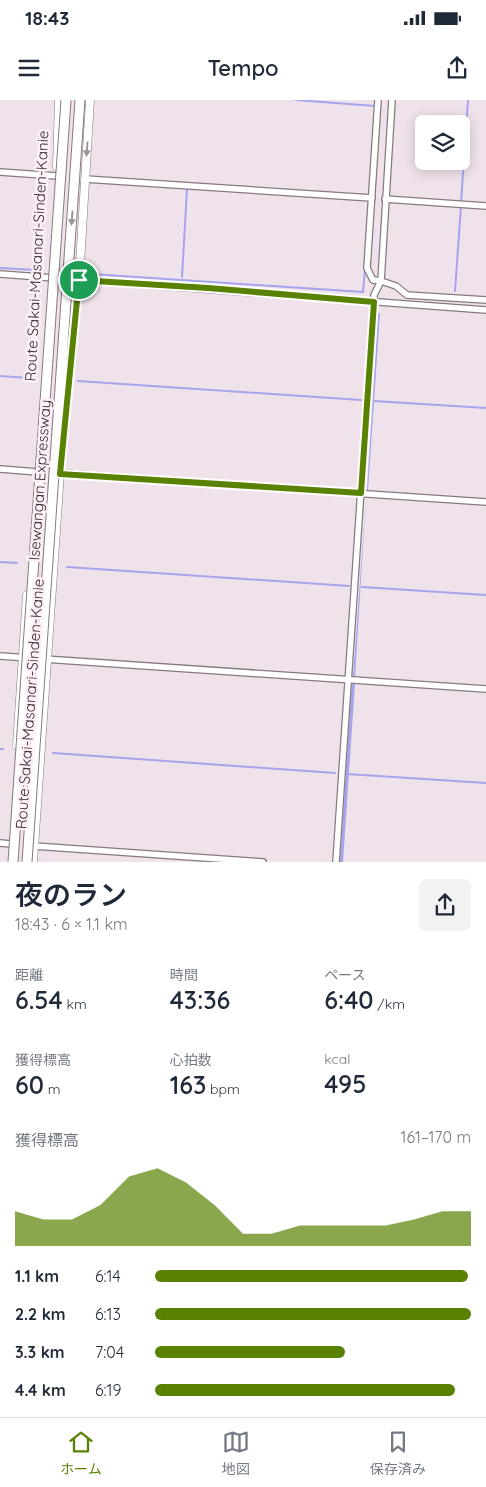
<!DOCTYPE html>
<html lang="ja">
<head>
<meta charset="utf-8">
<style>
	:root { --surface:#fff; --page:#f2f2f3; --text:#1f2937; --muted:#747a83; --line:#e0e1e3; --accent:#598204 }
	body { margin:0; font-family:Quicksand,"Noto Sans JP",sans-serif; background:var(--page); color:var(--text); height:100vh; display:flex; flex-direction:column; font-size:19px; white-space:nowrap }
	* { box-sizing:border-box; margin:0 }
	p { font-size:16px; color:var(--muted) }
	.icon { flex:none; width:28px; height:28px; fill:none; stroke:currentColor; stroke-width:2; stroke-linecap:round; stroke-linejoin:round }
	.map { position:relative; height:762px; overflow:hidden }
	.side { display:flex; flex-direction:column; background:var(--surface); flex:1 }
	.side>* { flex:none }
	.tools { position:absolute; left:415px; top:15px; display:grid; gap:10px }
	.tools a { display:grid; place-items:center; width:55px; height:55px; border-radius:8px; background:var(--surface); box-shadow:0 2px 12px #0003; font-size:25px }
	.pin { position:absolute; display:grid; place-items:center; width:42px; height:42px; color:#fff; margin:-21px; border:2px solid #fff; border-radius:50%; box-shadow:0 1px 5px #0007 }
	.round { display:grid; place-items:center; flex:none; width:52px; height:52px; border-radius:8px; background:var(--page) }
	.headline { display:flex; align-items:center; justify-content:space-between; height:85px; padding:0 15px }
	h1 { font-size:28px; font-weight:600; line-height:38px }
	.metrics { display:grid; grid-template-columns:repeat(3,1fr); gap:8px; height:85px; padding:5px 15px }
	.metrics div { display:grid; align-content:center }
	.metrics b { font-size:25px; font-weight:600 }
	.metrics small { font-size:14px; font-weight:400 }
	.metrics p { font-size:14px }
	.chart { height:140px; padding:10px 15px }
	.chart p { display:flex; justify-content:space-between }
	.chart svg { width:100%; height:90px; margin-top:5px; fill:var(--accent); opacity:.7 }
	ul { padding:0 15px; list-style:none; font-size:16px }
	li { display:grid; grid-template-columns:80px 60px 1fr; align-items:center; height:38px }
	li i { height:12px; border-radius:6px; background:var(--accent) }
	.status { display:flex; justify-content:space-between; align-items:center; height:35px; padding:0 25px; background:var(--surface); direction:ltr }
	.status svg { height:14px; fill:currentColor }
	header { display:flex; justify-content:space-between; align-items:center; height:65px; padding:0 15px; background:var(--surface); font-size:22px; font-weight:600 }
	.tab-bar { display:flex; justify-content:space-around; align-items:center; height:70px; border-top:1px solid var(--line); background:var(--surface); font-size:14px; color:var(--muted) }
	.tab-bar a { display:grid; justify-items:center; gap:2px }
	.tab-bar .selected { color:var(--accent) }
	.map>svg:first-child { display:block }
</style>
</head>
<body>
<div class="status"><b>18:43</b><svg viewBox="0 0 49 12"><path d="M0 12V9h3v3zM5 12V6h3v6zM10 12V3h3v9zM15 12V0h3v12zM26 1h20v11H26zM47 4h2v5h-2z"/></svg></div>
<header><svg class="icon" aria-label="menu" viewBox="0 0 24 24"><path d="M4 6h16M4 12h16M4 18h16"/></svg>Tempo<svg class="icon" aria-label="share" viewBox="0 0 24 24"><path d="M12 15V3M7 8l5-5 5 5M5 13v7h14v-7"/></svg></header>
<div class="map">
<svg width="486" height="762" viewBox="0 0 486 762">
	<rect width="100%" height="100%" fill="#f0e2ea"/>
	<g fill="#a5a5ee">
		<polygon points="378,213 380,213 368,390 367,390"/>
		<polygon points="366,398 355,577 353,578"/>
		<polygon points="352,582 355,583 343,762 340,762"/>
	</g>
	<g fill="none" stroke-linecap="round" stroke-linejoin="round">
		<g stroke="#a5a5ee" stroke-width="2">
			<polyline points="296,0 375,6"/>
			<polyline points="461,102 468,0"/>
			<polyline points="0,168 37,170"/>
			<polyline points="92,174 363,192 365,169"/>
			<polyline points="182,177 187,89"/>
			<polyline points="455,191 461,106"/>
			<polyline points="0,276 30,278"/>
			<polyline points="78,281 361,300"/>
			<polyline points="374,301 486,308"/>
			<polyline points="0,462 17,463"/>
			<polyline points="67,467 349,486"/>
			<polyline points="362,487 486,495"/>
			<polyline points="0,649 3,649"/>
			<polyline points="53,653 335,673"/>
			<polyline points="347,674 486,683"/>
		</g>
		<g stroke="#867980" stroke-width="8">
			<g id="minor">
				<polyline points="378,0 367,168 373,180 381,181 392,0"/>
				<polyline points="0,72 57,76"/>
				<polyline points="85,79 372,98"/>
				<polyline points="385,99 486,106"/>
				<polyline points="0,174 486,210"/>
				<polyline points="0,369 38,372"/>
				<polyline points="60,373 486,402"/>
				<polyline points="0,556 486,589"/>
				<polyline points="0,743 11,744"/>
				<polyline points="34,746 263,762"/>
				<polyline points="336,762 374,195 381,181 396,186 407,195 486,200"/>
			</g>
		</g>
		<g stroke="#867980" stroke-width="9">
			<g id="major">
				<polyline points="57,67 59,0"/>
				<polyline points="17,645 27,495"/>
				<polyline points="33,762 60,373 79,180 90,0"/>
			</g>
		</g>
		<use href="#minor" stroke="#fff" stroke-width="5.5"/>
		<use href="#major" stroke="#fff" stroke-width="8"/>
		<g stroke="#867980" stroke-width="11" stroke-linecap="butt">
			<g id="highway-bridge">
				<polyline points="13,762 66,0"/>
				<polyline points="27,762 80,0"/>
			</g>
		</g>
		<use href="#highway-bridge" stroke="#fff" stroke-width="9"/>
	</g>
	<defs><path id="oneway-solid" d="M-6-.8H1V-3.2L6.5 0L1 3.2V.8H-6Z" transform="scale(1.25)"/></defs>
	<g fill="#9a9698">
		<use href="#oneway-solid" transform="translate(87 49) rotate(94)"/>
		<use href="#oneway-solid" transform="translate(72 118) rotate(94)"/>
	</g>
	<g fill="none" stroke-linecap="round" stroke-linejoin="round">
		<g stroke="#fff" stroke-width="10">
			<polygon id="route" points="79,180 208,188 374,202 361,393 60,374"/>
		</g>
		<use href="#route" stroke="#598204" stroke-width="6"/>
	</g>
	<g text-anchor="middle" stroke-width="5" stroke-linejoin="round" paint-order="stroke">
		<g font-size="15" fill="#342e31" stroke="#feeff8">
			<text transform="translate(37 156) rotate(-87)" y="5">Route Sakai-Masanari-Sinden-Kanie</text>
			<text transform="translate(40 380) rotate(-86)" y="5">Isewangan Expressway</text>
			<text transform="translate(30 604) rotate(-86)" y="5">Route Sakai-Masanari-Sinden-Kanie</text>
		</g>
	</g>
</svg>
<div class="tools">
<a><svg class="icon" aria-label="layers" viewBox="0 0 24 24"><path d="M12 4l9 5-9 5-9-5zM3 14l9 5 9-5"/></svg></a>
</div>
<div class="pin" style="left:79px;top:180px;background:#1e9e55"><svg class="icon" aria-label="arrive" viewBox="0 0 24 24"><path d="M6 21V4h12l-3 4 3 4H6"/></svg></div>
</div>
<section class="side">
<div class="headline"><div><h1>夜のラン</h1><p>18:43 · 6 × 1.1 km</p></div><a class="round"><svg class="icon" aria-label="share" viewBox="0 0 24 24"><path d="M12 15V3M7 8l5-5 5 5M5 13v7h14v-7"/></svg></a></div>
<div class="metrics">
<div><p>距離</p><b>6.54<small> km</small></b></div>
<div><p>時間</p><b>43:36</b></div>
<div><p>ペース</p><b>6:40<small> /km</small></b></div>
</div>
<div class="metrics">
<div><p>獲得標高</p><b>60<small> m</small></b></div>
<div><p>心拍数</p><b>163<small> bpm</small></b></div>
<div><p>kcal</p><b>495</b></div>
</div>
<div class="chart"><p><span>獲得標高</span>161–170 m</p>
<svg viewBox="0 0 160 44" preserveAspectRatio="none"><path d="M0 44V27L10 31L20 31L30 24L40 10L50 6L60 13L70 24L80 38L90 38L100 34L110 34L120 34L130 34L140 31L150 27L160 27V44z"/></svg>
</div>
<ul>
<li><b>1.1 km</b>6:14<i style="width:99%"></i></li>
<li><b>2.2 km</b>6:13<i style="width:100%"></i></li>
<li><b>3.3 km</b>7:04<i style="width:60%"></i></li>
<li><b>4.4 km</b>6:19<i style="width:95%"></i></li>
</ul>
</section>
<nav class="tab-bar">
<a class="selected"><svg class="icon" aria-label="home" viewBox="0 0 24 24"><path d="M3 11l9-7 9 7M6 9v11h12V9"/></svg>ホーム</a>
<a><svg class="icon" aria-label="map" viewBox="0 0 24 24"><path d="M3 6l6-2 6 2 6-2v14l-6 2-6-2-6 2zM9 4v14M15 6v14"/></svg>地図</a>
<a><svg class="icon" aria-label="saved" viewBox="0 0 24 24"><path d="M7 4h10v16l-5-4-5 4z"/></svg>保存済み</a>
</nav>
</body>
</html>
